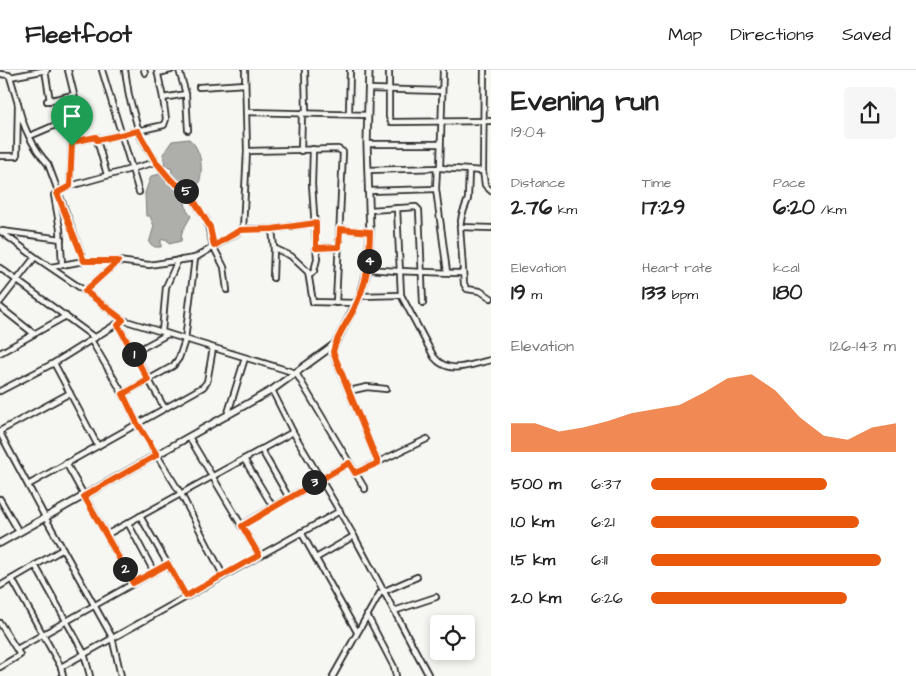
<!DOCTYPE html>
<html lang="en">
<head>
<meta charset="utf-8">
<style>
	:root { --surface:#fff; --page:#f6f6f6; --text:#222; --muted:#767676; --line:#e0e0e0; --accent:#ea580c }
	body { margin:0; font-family:"Architects Daughter",sans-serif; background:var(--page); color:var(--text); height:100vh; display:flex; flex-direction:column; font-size:19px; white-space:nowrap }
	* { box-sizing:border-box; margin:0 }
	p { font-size:16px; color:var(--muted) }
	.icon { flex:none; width:28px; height:28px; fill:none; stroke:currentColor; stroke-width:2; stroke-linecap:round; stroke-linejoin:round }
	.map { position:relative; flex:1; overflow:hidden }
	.side { display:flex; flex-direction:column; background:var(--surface); width:425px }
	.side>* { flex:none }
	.tools { position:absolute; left:430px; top:545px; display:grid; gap:10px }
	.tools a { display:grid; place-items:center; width:45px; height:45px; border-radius:5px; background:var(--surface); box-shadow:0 2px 8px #0003; font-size:25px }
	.pin { position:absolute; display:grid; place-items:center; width:42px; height:42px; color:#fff; margin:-51px -21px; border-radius:50% 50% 50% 0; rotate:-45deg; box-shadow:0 0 5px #0007 }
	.pin .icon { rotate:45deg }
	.km { position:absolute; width:25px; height:25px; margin:-12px; border-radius:50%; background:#222; color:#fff; font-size:14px; line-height:25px; text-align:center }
	.round { display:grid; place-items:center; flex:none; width:52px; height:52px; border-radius:5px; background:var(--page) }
	.overview { display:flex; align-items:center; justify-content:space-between; height:85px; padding:0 20px }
	h1 { font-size:28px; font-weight:700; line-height:38px }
	.figures { display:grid; grid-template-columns:repeat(3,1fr); gap:8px; height:85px; padding:5px 20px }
	.figures div { display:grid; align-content:center }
	.figures b { font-size:21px; font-weight:700 }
	.figures small { font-size:14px; font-weight:400 }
	.figures p { font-size:14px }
	.chart { height:140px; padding:10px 20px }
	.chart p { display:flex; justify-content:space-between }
	.chart svg { width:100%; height:90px; margin-top:5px; fill:var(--accent); opacity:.7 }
	ul { padding:0 20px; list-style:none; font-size:16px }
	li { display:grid; grid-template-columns:80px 60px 1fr; align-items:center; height:38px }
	li i { height:12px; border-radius:6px; background:var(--accent) }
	header { display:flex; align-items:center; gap:30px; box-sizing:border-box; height:70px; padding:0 25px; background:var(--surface); border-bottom:1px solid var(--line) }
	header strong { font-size:24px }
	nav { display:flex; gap:28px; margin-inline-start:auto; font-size:18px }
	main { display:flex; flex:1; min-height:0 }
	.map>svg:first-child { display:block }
</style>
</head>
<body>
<header>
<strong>Fleetfoot</strong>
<nav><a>Map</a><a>Directions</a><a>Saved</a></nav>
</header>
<main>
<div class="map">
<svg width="491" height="606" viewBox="0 0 491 606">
	<rect width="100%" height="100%" fill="#f6f6f2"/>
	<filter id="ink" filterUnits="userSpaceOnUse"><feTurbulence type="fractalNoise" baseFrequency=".02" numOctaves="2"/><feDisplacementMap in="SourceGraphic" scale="10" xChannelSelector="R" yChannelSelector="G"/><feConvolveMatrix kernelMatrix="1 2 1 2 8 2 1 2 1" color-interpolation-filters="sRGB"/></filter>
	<g filter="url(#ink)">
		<g fill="#aeaeab" stroke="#7a7a78">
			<path d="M189,69c13,10 15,33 9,47l-24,-5 -3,-7 1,-5 -7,-3 -2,-12 9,-13z"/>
			<polygon points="161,104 169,115 176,117 183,124 187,141 191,146 182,162 181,171 169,174 167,169 161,170 161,177 155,177 149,173 154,156 150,146 146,146 145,123 151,106"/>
		</g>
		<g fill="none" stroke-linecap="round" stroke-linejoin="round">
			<g stroke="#2b2b2b" stroke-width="8">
				<g id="street">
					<polyline points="45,0 50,31"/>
					<polyline points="102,0 139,122"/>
					<polyline points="125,0 129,26 140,66 156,92 171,110 188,122 207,151 213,176 224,197 227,220"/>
					<polyline points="144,0 145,3"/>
					<polyline points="157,0 163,28"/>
					<polyline points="179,0 186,24 188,60"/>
					<polyline points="305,0 306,43"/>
					<polyline points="389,0 389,47 391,52 491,51"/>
					<polyline points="484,0 483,101 485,115 491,121"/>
					<polyline points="158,3 171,0"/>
					<polyline points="0,4 9,5 10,7 47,0"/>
					<polyline points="199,17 245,14"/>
					<polyline points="369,19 442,21"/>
					<polyline points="47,31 73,25"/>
					<path d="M18,34c4,21 15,44 30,60l36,97"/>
					<polyline points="246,42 368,45"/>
					<polyline points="349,44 350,0"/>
					<polyline points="30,66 79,45 68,0"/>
					<polyline points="97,70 107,105"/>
					<polyline points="72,72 97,67 97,70 164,55 166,49 163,28 186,24"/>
					<polyline points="367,74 440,74"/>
					<polyline points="247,81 338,79 343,82 336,233"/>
					<polyline points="301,81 302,43"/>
					<polyline points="0,86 17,86 18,34 10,7"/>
					<polyline points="437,98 436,119 447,202"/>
					<polyline points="440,98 483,101"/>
					<polyline points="368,100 440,98 443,0"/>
					<polyline points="469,100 468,129 462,145 460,157 464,214 467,219 480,221 491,228"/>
					<polyline points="70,116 156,92"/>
					<polyline points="368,121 436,119"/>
					<polyline points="57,123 70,116 72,65 70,49"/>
					<path d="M397,138l4,87 33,62c15,19 37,7 57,3"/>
					<polyline points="370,140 416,137 419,140 423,233"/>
					<polyline points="460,157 491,158"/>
					<polyline points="243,159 272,159 316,153"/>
					<polyline points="272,159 274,178 273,208"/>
					<polyline points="340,159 370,162"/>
					<polyline points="0,161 35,187 85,221 123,250 296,303 365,419"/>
					<polyline points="2,161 61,169"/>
					<polyline points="274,178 291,186 308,202 313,232 356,233"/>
					<polyline points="316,178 339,177"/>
					<polyline points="62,195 84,191 118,191 149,195 195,188"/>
					<polyline points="51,197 62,195 60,159 54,125 57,123"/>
					<polyline points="0,198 95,268"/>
					<path d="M368,199c32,3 63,3 95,4"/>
					<polyline points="310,205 314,201 317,189 312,114 313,79"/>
					<polyline points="85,221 118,191"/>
					<polyline points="360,226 401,225"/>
					<polyline points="0,232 35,187"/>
					<polyline points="0,237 33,263"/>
					<polyline points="118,255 164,337"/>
					<polyline points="162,262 166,217 178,190"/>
					<polyline points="91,270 123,324 137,353 181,424 223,505"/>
					<polyline points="335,274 333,283 378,393"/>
					<polyline points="0,283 66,246"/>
					<polyline points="133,283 168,264"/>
					<polyline points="54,293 98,376"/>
					<polyline points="272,320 293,362 354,466 429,606"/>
					<polyline points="0,321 54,293 123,250"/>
					<polyline points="349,321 367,317 386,319"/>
					<polyline points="123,324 173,296 179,288 185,270 195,188 243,159 247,81 245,0"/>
					<polyline points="227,346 245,288"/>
					<polyline points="0,361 70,323"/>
					<polyline points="0,363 45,447 112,567 121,606"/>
					<polyline points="189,367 259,485"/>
					<polyline points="261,379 289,428"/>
					<polyline points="244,389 273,437"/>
					<polyline points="66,393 133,513"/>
					<polyline points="355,403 427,369"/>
					<polyline points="28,415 203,317 207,312 213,278"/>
					<polyline points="0,429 19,462"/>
					<polyline points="140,446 186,526"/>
					<polyline points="128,453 154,502"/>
					<polyline points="241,456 349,393"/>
					<polyline points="301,462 357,562"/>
					<polyline points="106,465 293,362"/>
					<polyline points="316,488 354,466"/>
					<polyline points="35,495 84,583 90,606"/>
					<polyline points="12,509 61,597 63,606"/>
					<polyline points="0,516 63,479"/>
					<polyline points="394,541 436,527"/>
					<polyline points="367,545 394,597 396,606"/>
					<polyline points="0,553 20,585 0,597"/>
					<polyline points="17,579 168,494"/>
					<polyline points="61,597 340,441"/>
					<polyline points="333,606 380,523 417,507"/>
				</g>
			</g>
			<g stroke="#2b2b2b" stroke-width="9">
				<polyline id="secondary" points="0,473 272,320 335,274 360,226 368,199 370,162 367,74 369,0"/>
			</g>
			<use href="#street" stroke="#f6f6f2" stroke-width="4.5"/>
			<use href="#secondary" stroke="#f6f6f2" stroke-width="5.5"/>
		</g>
	</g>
	<g fill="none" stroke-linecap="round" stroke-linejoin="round" filter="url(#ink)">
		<g stroke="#fff" stroke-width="10">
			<path id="route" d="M138,61l18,31 15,18 17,12 12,18 10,17 4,19 26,-16 32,-1 44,-6v25l23,-1 1,-18 30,3c-1,32 -2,49 -17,79 -7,13 -17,26 -20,41l45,111 -23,10 -6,-10 -107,63 17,29 -73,41 -18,-32 -35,19 -49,-87 73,-41 -20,-32 -14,-29 25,-14 -30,-55 5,-5 -38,-29 33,-30h-34l-27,-68 13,-7 2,-44 24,-5 1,3z"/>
		</g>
		<use href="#route" stroke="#ea580c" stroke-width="6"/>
	</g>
</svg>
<div class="tools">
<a><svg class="icon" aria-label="locate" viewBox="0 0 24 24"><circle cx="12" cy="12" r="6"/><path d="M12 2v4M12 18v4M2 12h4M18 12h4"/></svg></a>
</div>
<div class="pin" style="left:72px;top:76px;background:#1e9e55"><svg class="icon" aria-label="arrive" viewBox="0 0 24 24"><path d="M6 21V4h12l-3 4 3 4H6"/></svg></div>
<b class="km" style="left:134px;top:284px">1</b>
<b class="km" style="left:125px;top:499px">2</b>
<b class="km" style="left:314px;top:412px">3</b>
<b class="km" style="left:369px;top:191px">4</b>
<b class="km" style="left:186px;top:121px">5</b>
</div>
<section class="side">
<div class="overview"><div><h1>Evening run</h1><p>19:04</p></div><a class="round"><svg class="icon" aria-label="share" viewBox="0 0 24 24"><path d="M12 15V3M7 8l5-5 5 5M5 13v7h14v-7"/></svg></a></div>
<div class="figures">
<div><p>Distance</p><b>2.76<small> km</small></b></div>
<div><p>Time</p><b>17:29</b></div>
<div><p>Pace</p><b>6:20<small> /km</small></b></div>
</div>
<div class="figures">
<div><p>Elevation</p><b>19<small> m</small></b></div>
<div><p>Heart rate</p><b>133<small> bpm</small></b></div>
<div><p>kcal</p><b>180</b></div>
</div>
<div class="chart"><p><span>Elevation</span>126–143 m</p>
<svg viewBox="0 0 160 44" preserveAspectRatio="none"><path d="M0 44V30L10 30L20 34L30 32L40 29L50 25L60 23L70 21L80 15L90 8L100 6L110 14L120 27L130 36L140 38L150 32L160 30V44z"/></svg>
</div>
<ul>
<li><b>500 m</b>6:37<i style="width:72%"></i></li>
<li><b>1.0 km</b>6:21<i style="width:85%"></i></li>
<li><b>1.5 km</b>6:11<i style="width:94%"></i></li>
<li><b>2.0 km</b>6:26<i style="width:80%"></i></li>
</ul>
</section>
</main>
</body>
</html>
